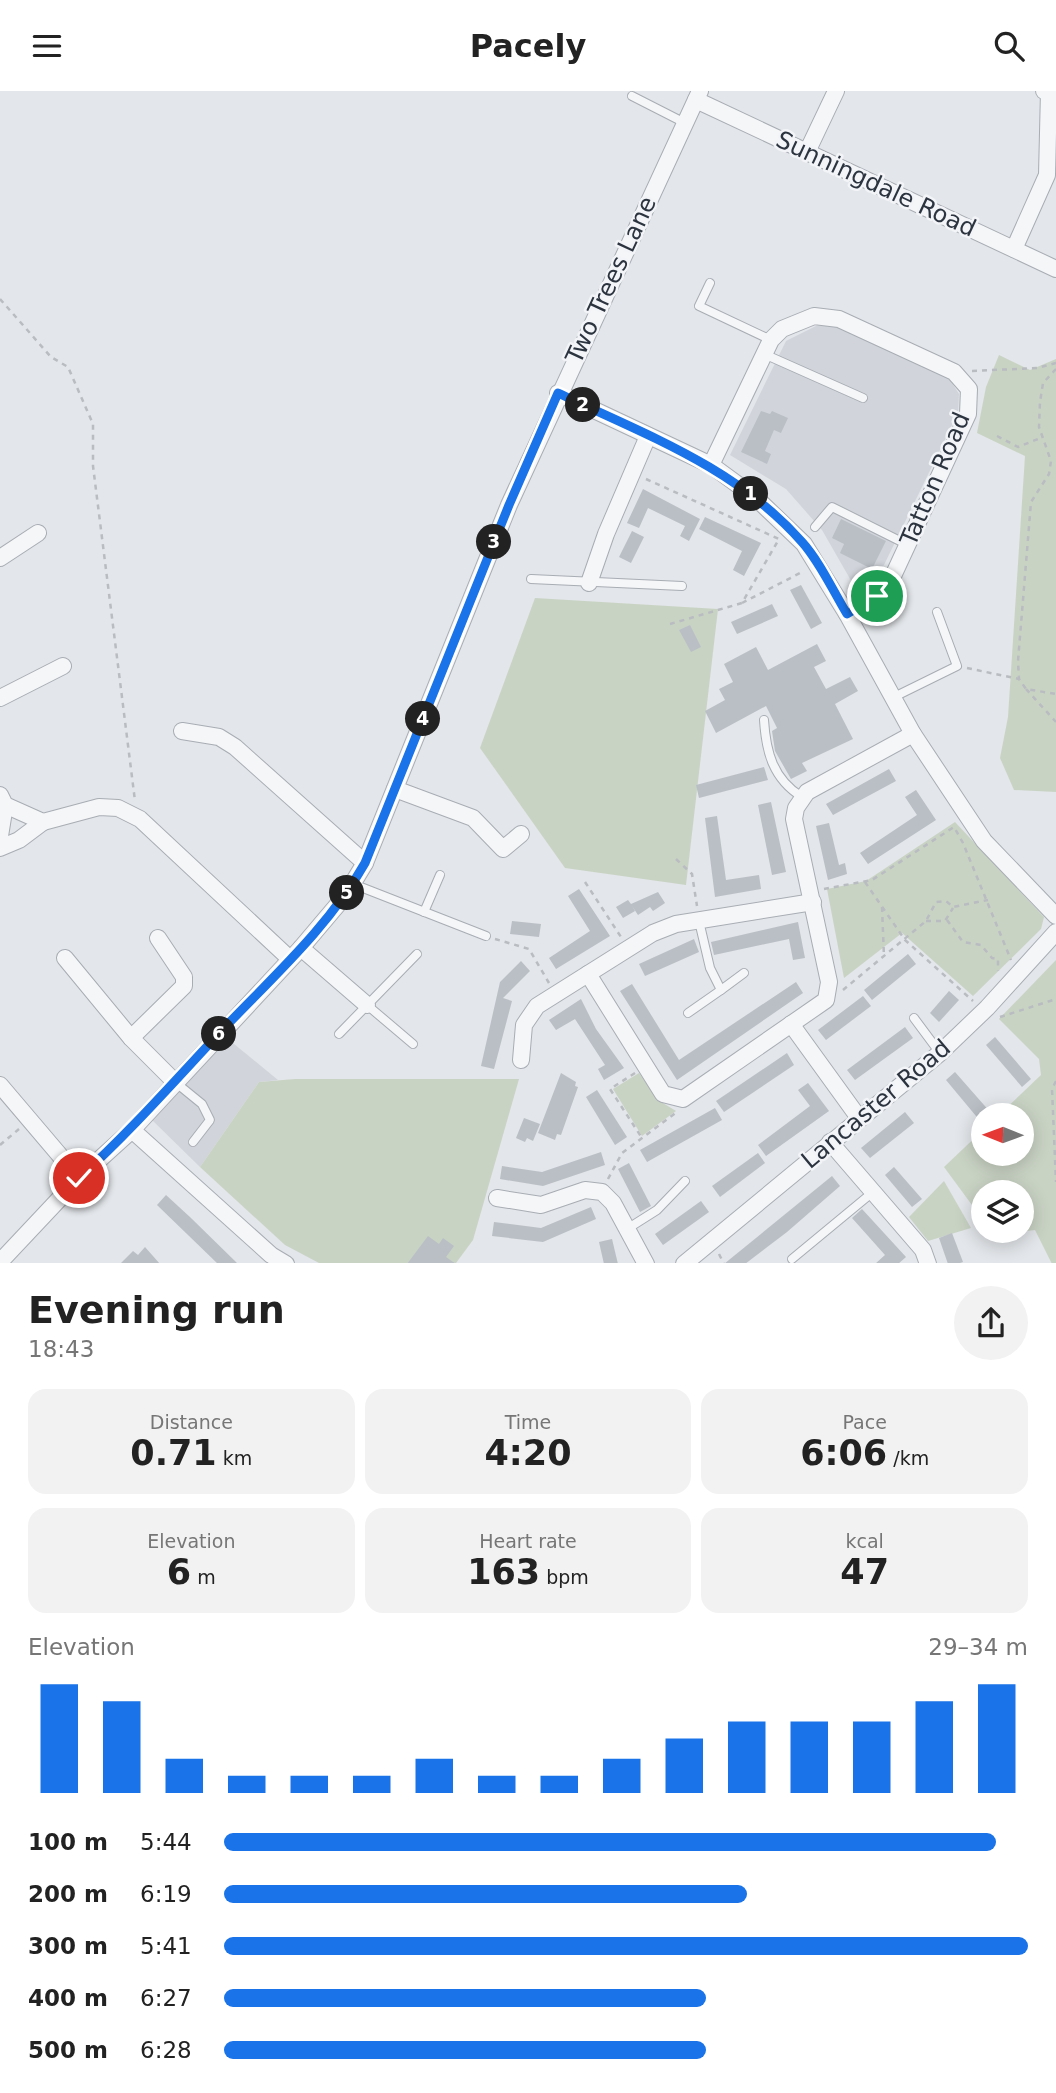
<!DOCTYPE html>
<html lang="en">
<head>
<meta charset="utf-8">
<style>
	:root { --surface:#fff; --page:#f2f2f2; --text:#222; --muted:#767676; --accent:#1a73e8 }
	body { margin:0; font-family:"DejaVu Sans",sans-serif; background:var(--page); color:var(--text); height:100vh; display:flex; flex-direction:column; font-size:26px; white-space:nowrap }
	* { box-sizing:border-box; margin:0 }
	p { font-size:23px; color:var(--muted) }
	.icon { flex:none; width:38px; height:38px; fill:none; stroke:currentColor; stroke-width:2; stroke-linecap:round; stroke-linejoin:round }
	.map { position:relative; height:1172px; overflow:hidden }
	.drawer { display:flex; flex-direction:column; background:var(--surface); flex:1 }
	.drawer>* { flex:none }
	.needle { width:46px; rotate:271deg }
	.controls { position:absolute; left:971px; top:1012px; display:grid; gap:14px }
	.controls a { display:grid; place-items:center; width:63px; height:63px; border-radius:50%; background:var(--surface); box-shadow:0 4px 18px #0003; font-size:35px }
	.pin { position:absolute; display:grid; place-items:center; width:60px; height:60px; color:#fff; margin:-30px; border:4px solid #fff; border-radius:50%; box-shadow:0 2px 7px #0007 }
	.km { position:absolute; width:35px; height:35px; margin:-18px; border-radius:50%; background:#222; color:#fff; font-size:19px; line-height:35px; text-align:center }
	.round { display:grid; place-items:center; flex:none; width:74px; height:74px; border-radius:37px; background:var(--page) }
	.overview { display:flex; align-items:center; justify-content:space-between; height:119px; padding:0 28px }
	h1 { font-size:38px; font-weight:700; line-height:52px }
	.metrics { display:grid; grid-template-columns:repeat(3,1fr); gap:10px; height:119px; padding:7px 28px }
	.metrics div { display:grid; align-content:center; border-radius:18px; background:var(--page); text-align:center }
	.metrics b { font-size:35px; font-weight:700 }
	.metrics small { font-size:19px; font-weight:400 }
	.metrics p { font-size:19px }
	.chart { height:196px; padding:14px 28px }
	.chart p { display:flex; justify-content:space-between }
	.chart svg { width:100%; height:126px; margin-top:7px; stroke:var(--accent); stroke-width:6 }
	ul { padding:0 28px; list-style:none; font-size:23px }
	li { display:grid; grid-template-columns:112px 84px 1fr; align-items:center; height:52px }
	li i { height:18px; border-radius:9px; background:var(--accent) }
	header { display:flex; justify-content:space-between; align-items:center; height:91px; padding:0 28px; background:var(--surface); font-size:32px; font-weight:700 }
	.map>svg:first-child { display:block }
</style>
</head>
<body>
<header><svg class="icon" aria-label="menu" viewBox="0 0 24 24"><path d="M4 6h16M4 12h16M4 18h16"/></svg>Pacely<svg class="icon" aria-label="search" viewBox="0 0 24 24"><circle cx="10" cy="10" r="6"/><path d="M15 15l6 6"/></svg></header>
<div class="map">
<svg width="1056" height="1173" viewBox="0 0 1056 1173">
	<rect width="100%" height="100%" fill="#e3e6ea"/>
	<g fill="#d1d5db">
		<polygon points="816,235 842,235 947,284 959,303 958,322 883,476 853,493 822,439 786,398 730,364 786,250"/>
		<polygon points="228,948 278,989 259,991 200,1076 151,1028"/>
	</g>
	<g fill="#c9d3c4">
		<polygon points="999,264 1030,279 1056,268 1056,701 1014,699 1000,667 1008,626 1025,365 977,342 986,296"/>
		<polygon points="535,507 718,518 686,794 565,777 480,657"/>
		<polygon points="955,731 1044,826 1041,838 973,905 902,842 844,887 827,798 866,790"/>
		<polygon points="1056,869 1056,1172 1052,1173 1035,1139 994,1144 991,1139 1022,1139 1022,1101 984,1101 983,1129 944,1076 983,1039 984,1062 1022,1062 1022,1024 999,1024 1041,984 1039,968 999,928"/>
		<polygon points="639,982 658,1009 676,1020 642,1045 613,998"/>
		<polygon points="295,988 519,988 473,1149 456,1172 319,1172 285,1154 200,1076 259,991"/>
		<polygon points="944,1090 971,1137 928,1150 909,1126"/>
	</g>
	<g fill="#babfc6">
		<polygon points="761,320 770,323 772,320 788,327 781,342 774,339 765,360 771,363 767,373 741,361"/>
		<polygon points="643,398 700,428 689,450 680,445 685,435 648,417 639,437 627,432"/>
		<polygon points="705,426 761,452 744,485 733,479 742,460 699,438"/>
		<polygon points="841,428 886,450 872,478 840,462 844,453 832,447"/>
		<polygon points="632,440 644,446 631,472 619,466"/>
		<polygon points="801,494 822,532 811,538 790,499"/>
		<polygon points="772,513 778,525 737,543 731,531"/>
		<polygon points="690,534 701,556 691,561 679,539"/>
		<polygon points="817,553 826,570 814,576 826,598 850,586 858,600 835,613 853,648 802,672 807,680 791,688 775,660 772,640 777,637 766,615 716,642 705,620 725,609 719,598 733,591 724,573 756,556 768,579"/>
		<polygon points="764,676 768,689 699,707 696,694"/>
		<polygon points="889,678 896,690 883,697 833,724 826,713"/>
		<polygon points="916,699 936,729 868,773 860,762 917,724 905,706"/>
		<polygon points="771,711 786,781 772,784 758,714"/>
		<polygon points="717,725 726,789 759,784 761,798 715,806 705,727"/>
		<polygon points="829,732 839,774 845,772 847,783 828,789 816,735"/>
		<polygon points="579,798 610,845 556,878 549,867 590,840 568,805"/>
		<polygon points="658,801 665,812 653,820 650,816 638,824 632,815 635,820 623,827 616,816 628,809 631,813"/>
		<polygon points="512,830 541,833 539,846 510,843"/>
		<polygon points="798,831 805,867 793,869 789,848 714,864 711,851"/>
		<polygon points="694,848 699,861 645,885 639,873"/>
		<polygon points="908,863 916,873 872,909 864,899"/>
		<polygon points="521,870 530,880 503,907 512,910 494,978 481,975 500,891"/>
		<polygon points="796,891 803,902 677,989 620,900 632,893 679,969"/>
		<polygon points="949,900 959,909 939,931 930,922"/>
		<polygon points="863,905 871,915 826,949 818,939"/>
		<polygon points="581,908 596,938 624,977 604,989 598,978 605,974 575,928 556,939 549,929"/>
		<polygon points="905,936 913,947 855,989 847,979"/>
		<polygon points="995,946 1031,988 1022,996 986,954"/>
		<polygon points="787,962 794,974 724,1021 716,1010"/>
		<polygon points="955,981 991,1022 984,1024 981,1031 946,989"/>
		<polygon points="561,982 576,991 575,995 578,996 561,1044 557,1043 555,1049 538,1042"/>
		<polygon points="808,992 829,1020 766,1065 758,1054 810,1015 798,999"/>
		<polygon points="597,999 627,1046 615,1054 586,1006"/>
		<polygon points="715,1017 722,1029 647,1071 640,1059"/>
		<polygon points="905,1021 914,1032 870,1067 861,1057"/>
		<polygon points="524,1027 540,1033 533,1050 527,1047 525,1051 516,1047"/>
		<polygon points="601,1061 605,1074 543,1095 500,1088 502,1075 542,1081"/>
		<polygon points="758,1062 765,1072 720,1106 712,1095"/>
		<polygon points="629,1072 651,1115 640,1121 618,1078"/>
		<polygon points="894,1076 922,1108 912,1116 885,1084"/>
		<polygon points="832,1085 840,1095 787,1141 745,1173 724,1173"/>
		<polygon points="166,1104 191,1127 238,1173 218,1173 157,1114"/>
		<polygon points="701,1110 709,1121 663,1154 655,1143"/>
		<polygon points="591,1116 596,1128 543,1151 492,1145 494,1131 541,1137"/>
		<polygon points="862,1118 906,1166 898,1173 875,1173 885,1164 852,1127"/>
		<polygon points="952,1142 963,1171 957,1173 948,1173 939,1147"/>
		<polygon points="428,1145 439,1153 443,1147 454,1155 446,1166 456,1173 407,1173"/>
		<polygon points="612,1148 618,1173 604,1173 599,1151"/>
		<polygon points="145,1156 160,1173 120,1173 133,1160 138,1164"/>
	</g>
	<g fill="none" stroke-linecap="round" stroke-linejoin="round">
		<g stroke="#a8adb4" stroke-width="10">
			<g id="lane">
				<polyline points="632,5 685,32"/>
				<polyline points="710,192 699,215 771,249"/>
				<polyline points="764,263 863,307"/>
				<polyline points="815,436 832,416 908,454"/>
				<polyline points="531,488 682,495"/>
				<polyline points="894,606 957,575 937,521"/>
				<path d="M764,629c2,32 9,59 38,77"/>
				<polyline points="353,793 486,845"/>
				<polyline points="424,821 440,784"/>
				<polyline points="721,899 744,882"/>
				<polyline points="367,914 413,953"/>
				<polyline points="688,922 721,899 710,877 699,830"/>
				<polyline points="914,927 940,962"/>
				<polyline points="339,943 417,863"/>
				<polyline points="175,991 202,1013 210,1029 193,1051"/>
				<polyline points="627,1138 657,1119 685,1090"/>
				<polyline points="792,1168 873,1101"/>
			</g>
		</g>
		<g stroke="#a8adb4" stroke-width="18">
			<g id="street">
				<polyline points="696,9 1056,178"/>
				<polyline points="807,61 836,0"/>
				<polyline points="1014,158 1047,84 1049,0 1044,0"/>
				<polyline points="558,302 711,374 756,407 804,453 847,523 913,643 984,750 1056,825"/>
				<polyline points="711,374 771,249 782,238 814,225 839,228 954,281 969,298 968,323 893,485 877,505 847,523"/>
				<polyline points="0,467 38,442"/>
				<polyline points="589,492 606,443 648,345"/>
				<polyline points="0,607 63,575"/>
				<polyline points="182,640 219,646 235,656 365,772"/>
				<polyline points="395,698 473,727 503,758 521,743"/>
				<polyline points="0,704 5,714 43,731 99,716 118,717 140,728 290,868"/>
				<polyline points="0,745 5,714"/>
				<polyline points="0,757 19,749 43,731"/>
				<polyline points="301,857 367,914"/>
				<polyline points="65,867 131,947 174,990"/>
				<polyline points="588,883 663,1003 683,1008 826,909 829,891 794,728 796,717 807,701 913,643"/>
				<polyline points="791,933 859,1027"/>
				<polyline points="131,947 184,895 184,886 158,847"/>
				<polyline points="521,969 524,934 537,915 653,842 676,833 813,811"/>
				<polyline points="0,994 79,1087"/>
				<polyline points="132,1039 271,1164 286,1173"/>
				<polyline points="830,1051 923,1159 928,1173"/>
				<polyline points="497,1107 541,1114 585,1099 602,1101 613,1112 646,1173"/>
				<polyline points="0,1171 79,1087 132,1039 301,857 345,805 365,772 509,414 700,0"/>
				<polyline points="684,1173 940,962 987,917 1056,841"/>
			</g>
		</g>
		<g stroke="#b9bcc1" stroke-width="2.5" stroke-dasharray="5 5" stroke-linecap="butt">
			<polyline points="0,208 51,266 68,276 93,333 93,375 135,710"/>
			<polyline points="1056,278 1043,292 1040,311 1039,336 1051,370 1049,383 1031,411 1018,570 1019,588 1026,598 1056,603"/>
			<polyline points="972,280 1037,277 1056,272"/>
			<polyline points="997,345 1018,356 1043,346"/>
			<polyline points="646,388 779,448 742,512 670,533"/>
			<polyline points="742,512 804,480"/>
			<polyline points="967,577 1019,588"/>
			<polyline points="1026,598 1056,631"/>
			<polyline points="676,768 692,783 697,815"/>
			<polyline points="585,791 621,846"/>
			<polyline points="865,791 905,849 973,910"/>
			<polyline points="824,798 872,789 954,736 963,752 1011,869"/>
			<polyline points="882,816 884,866"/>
			<polyline points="947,829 963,851 981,854 992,867 998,868 998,880"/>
			<polyline points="926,830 945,830 953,817"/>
			<polyline points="495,848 529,858 549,892"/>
			<polyline points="843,899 926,830 936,811 946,810 953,816 988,809"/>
			<polyline points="1000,926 1053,909 1056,911"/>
			<polyline points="635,982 610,998 642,1047"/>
			<polyline points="1056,990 1052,998 1056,1091"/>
			<polyline points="0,1054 19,1038"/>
			<polyline points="608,1088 622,1062 677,1021"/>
			<polyline points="719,1163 724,1173"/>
		</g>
		<use href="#lane" stroke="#f5f6f8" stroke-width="8"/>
		<use href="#street" stroke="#f5f6f8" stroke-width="16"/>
	</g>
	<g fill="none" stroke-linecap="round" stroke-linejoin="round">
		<g stroke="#fff" stroke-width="14">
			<path id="route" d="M79,1087c53,-48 99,-101 148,-153 48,-50 103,-100 138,-162l144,-358 49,-112c88,42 178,74 244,149 18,20 31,49 45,72l30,-18"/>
		</g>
		<use href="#route" stroke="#1a73e8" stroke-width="9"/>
	</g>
	<g text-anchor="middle" stroke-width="5" stroke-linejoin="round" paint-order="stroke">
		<g font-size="24" fill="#2c3440" stroke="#f2f4f7">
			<text transform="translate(876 93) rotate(25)" y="8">Sunningdale Road</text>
			<text transform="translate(611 189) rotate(-65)" y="8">Two Trees Lane</text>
			<text transform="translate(935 388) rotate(-67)" y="8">Tatton Road</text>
			<text transform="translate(876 1013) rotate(-40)" y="8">Lancaster Road</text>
		</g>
	</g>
</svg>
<div class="controls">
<a><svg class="needle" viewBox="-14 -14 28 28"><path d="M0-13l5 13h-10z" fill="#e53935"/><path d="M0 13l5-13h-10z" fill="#767676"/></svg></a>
<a><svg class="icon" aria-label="layers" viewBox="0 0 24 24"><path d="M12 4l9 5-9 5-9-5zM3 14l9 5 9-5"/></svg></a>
</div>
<div class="pin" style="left:877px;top:505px;background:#1e9e55"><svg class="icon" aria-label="arrive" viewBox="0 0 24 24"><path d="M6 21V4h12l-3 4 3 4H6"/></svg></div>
<div class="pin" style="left:79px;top:1087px;background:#d93025"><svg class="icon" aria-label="check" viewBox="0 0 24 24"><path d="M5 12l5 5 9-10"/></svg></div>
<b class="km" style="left:751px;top:403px">1</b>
<b class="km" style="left:583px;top:314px">2</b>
<b class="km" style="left:494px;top:451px">3</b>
<b class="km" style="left:423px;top:628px">4</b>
<b class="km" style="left:347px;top:802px">5</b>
<b class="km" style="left:219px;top:943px">6</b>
</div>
<section class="drawer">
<div class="overview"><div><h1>Evening run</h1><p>18:43</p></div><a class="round"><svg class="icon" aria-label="share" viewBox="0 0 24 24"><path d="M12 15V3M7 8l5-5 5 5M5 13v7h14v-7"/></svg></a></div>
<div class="metrics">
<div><p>Distance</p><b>0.71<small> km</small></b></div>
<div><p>Time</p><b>4:20</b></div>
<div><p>Pace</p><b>6:06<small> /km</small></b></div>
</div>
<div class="metrics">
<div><p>Elevation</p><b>6<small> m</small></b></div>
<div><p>Heart rate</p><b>163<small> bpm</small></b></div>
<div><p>kcal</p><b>47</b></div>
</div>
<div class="chart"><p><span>Elevation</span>29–34 m</p>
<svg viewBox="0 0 160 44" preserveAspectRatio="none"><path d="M5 44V6M15 44V12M25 44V32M35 44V38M45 44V38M55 44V38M65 44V32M75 44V38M85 44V38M95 44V32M105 44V25M115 44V19M125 44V19M135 44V19M145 44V12M155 44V6"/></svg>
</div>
<ul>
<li><b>100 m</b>5:44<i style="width:96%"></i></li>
<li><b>200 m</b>6:19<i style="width:65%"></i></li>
<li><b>300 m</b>5:41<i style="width:100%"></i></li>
<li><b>400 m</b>6:27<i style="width:60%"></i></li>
<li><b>500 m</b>6:28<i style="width:60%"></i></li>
</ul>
</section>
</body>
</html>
